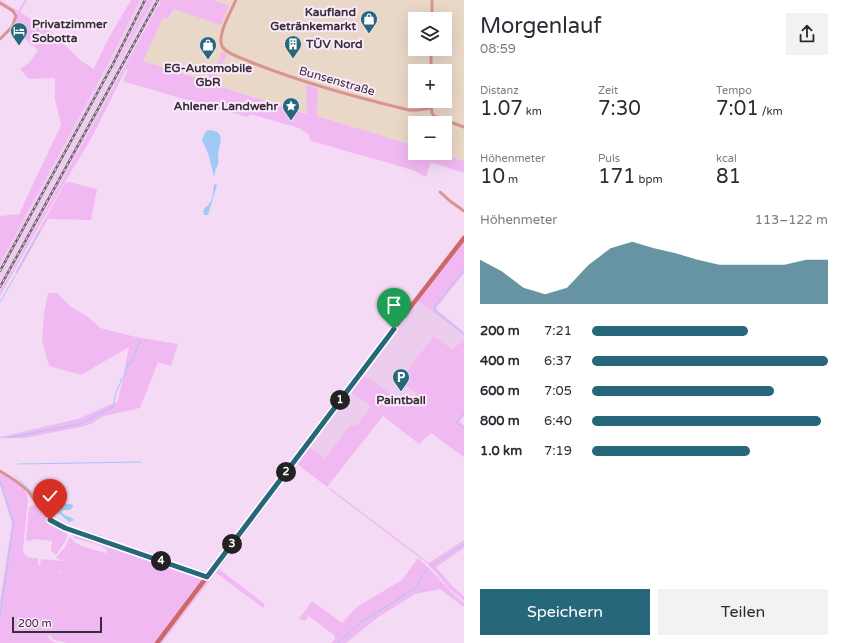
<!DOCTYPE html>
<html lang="de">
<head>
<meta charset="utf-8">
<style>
	:root { --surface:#fff; --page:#f2f2f3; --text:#2b2b33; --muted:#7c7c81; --accent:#27677c }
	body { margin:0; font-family:"Varela Round",sans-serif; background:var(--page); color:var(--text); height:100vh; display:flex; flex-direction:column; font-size:15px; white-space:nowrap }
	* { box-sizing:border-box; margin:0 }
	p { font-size:13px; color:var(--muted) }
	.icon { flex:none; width:22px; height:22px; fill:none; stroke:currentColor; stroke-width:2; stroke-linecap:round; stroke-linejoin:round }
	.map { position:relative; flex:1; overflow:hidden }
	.side { display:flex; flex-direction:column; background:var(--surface); width:380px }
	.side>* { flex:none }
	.buttons { position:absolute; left:408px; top:12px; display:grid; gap:8px }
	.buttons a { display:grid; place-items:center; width:44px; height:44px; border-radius:0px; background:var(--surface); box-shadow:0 4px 16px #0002; font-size:20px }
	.scale { position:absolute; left:12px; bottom:10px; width:90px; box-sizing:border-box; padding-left:4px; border:2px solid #382e38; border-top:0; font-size:11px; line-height:14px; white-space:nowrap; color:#382e38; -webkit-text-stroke:3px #fcebfc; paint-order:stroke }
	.pin { position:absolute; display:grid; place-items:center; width:34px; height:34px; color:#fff; margin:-41px -17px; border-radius:50% 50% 50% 0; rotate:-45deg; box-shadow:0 0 4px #0007 }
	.pin .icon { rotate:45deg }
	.km { position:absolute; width:20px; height:20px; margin:-10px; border-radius:50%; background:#222; color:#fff; font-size:11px; line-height:20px; text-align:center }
	.round { display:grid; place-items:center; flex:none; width:42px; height:42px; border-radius:0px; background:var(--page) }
	.headline { display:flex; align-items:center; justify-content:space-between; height:68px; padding:0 16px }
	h1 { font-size:22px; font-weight:600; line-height:30px }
	.stats { display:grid; grid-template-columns:repeat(3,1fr); gap:6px; height:68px; padding:4px 16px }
	.stats div { display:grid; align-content:center }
	.stats b { font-size:20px; font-weight:600 }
	.stats small { font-size:11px; font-weight:400 }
	.stats p { font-size:11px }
	.chart { height:112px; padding:8px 16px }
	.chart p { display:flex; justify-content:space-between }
	.chart svg { width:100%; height:72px; margin-top:4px; fill:var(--accent); opacity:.7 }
	.button { display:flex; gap:8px; margin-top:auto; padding:8px 16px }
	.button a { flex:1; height:46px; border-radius:0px; background:var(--accent); color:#fff; font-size:16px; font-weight:600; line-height:46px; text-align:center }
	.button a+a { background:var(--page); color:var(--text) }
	ul { padding:0 16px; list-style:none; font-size:13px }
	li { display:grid; grid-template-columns:64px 48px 1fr; align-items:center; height:30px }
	li i { height:10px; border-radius:5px; background:var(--accent) }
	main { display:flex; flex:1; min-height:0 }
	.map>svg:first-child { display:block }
</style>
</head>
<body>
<main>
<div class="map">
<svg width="464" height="643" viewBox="0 0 464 643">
	<rect width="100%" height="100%" fill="#f5daf6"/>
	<g fill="#edcdee">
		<polygon points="140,0 160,0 62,181 0,292 0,263 108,65"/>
		<polygon points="418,301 464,335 464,340 452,349 434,337 400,380 418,394 407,407 382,388 364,376"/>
		<polygon points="351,392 371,406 358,424 349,426 325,458 309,446"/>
	</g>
	<path fill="#e9d7c7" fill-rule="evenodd" d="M213,0h251v161l-26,-8h7v-30h-30v23l-98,-30 1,-27 -12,-4 2,29 -96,-30 14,-29 -5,-4 -1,8 -12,18 -11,1 -54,-17 20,-43 5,2 7,-11 46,16 8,-19zM415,19h30v30h-30zM415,71h30v30h-30z"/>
	<g fill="#f1b9f2">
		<polygon points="0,0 18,11 25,0 27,0 20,12 53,33 80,60 94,69 108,39 131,0 140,0 108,64 0,263 0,216 19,214 61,125 55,99 55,78 29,79 20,69 29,63 38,50 13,29 17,17 16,12 0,1"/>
		<polygon points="148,0 153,0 113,71"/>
		<polygon points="161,0 213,0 229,6 221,25 174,9 168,19 163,18 143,61 197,78 208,77 220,59 221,51 227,55 212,84 307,114 306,84 318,89 317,116 415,146 415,153 438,153 464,161 464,173 431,162 426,177 413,170 311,141 308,134 299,128 250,114 247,117 125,82 123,80 128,70 126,69 93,135 43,219 0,296 0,292 62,181"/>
		<polygon points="69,182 97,189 91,220 48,219 17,274 15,273 65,183"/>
		<polygon points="464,241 464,273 436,308 438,311 464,332 464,335 418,301"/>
		<polygon points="48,293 57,293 70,306 88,317 100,328 136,337 178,344 171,366 158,362 140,408 104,416 92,423 81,427 24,438 0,438 0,437 78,419 118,401 129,347 81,375 49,366 42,340 44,314"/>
		<polygon points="434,336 452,349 464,340 464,416 460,421 464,426 464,457 431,433 419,444 383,416 327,487 297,464 296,462 309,446 325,458 349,426 358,424 371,406 351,392 363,376 373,381 407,407 417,394 400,380"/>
		<polygon points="293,466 298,467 293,469 219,569 265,604 263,608 219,575 215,573 211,580 210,580 162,643 159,643 213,572 217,572 218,569 218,565"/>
		<path d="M0,473c10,6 26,13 28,25l-5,52c2,8 8,8 15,8v7h2l1,-6 21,2 -1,10h-5l5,1 1,-12h-3v-2l-4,1 10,-12 5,-10c7,10 24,12 35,16l2,-1 -1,-3 -7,-4 -22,-6 -3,-1 -1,-3 3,-1 125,42 1,4 -47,63h-88l-13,-3 -5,-5 -1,2 5,5 6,1h-59v-42l12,-78 -12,-38z"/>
		<polygon points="330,488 429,563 464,540 464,548 436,567 452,586 464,596 464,601 449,588 428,564 329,489"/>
		<polygon points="32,505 36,506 50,522 67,533 66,540 56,555 51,551 52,541 32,539 31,541 26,540 29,508"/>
		<path d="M418,558c17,15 29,31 46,45v4l-24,-18 -25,5 -38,24 -31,25h-15l4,-4v-3l-26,-20 -4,5 -6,-2 13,-18 30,22 15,-16 45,-27z"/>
	</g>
	<g fill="#9fcaf5">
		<path d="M210,130c16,2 10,13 8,24 0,4 1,7 0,10 -1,5 -4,5 -3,11l-1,1 -6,-23 -6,-13 4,-9z"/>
		<path d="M214,184l3,1c-3,10 -6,20 -9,30h-4c-2,-6 1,-7 5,-11 4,-4 4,-14 5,-20z"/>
		<polygon points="45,490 48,491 56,503 70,504 73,505 73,507 70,510 64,510 61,512 66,516 72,518 74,520 73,521 69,522 60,514 55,513 43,497 42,491"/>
	</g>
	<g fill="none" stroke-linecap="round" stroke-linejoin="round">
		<g stroke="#9fcaf5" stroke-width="1">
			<polyline points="35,239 40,230"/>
			<polyline points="464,270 435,306 434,309 436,312 464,334"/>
			<polyline points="17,272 34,242"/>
			<polyline points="0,302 15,276"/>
			<polyline points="464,413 456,422 464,428"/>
			<path d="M7,438l72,-14 34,-17c1,-5 2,-10 3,-14 1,-5 5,-9 5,-14l4,-3 3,-12 3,-1 9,-22"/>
			<polyline points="18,464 141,462"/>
			<polyline points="15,476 31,491 46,511 56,521 67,526 100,536"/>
			<polyline points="0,481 13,522 13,527 0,616"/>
			<polyline points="431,566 464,544"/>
			<path d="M338,643l22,-20 54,-34c6,-6 8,-15 15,-21"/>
		</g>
		<g stroke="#d89392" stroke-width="3">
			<path d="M236,0c-5,11 -19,35 -14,46 4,8 18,11 26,15 52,21 106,36 161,49h8l14,-2"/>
			<polyline points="0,3 13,11 16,16 12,27 0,39"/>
			<polyline points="432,19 432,0"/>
			<polyline points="431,71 431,49"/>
			<polyline points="431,101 432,113 434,116 464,127"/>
			<polyline points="440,192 450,201 464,211"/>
			<path d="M0,471c10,6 20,12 28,20 10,13 17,27 31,35l148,51"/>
		</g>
		<polyline stroke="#cc6869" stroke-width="4.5" points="157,643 385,340 464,238"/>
		<g stroke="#706170" stroke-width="2.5">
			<g id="rail">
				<polyline points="0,271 113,64 145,0"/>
				<polyline points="0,287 158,0"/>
			</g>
		</g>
		<use href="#rail" stroke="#fcebfc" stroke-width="1" stroke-dasharray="3" stroke-linecap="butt"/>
	</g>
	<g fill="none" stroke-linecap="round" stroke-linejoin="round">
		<g stroke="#fff" stroke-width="8">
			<polyline id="route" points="50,520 65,528 207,577 394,329"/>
		</g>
		<use href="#route" stroke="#27677c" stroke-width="5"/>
	</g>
	<defs>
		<g id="shop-pin" transform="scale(0.9)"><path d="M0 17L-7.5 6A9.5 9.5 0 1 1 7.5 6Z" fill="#27677c" stroke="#fcebfc"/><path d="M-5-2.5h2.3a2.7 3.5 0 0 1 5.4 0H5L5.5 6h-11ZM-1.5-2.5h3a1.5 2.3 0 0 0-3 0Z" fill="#fff"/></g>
		<g id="hotel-pin" transform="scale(0.9)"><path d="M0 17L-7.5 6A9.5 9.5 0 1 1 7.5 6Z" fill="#27677c" stroke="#fcebfc"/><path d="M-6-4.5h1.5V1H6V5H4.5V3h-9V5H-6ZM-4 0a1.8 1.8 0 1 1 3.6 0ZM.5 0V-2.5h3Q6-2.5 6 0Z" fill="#fff"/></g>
		<g id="building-pin" transform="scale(0.9)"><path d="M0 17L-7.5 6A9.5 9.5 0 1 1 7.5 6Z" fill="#27677c" stroke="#fcebfc"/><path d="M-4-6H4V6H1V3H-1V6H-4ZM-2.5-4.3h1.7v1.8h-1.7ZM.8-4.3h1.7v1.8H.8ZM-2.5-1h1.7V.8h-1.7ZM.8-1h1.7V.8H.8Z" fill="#fff"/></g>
		<g id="sight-pin" transform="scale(0.9)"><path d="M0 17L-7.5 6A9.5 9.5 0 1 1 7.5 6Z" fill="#27677c" stroke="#fcebfc"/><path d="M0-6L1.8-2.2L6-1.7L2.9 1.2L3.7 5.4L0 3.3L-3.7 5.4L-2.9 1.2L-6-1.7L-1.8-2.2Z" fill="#fff"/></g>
		<g id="parking-pin" transform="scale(0.9)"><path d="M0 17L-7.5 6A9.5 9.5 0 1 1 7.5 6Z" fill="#27677c" stroke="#fcebfc"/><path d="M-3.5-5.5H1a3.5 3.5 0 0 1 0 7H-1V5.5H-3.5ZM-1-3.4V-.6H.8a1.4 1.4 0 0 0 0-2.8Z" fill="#fff"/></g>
	</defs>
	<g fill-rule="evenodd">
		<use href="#shop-pin" x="369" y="19"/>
		<use href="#hotel-pin" x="19" y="31"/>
		<use href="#building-pin" x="293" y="44"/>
		<use href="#shop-pin" x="208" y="45"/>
		<use href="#sight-pin" x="291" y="106"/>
		<use href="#parking-pin" x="401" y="377"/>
	</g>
	<g text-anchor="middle" stroke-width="4" stroke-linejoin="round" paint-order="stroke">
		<g font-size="12" font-weight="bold" fill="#382e38" stroke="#fcebfc" text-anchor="end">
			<text x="356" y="16">Kaufland<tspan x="356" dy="14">Getränkemarkt</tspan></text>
			<text x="32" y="28" text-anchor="start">Privatzimmer<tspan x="32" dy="14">Sobotta</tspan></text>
			<text x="306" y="48" text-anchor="start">TÜV Nord</text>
			<text x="208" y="72" text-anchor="middle">EG-Automobile<tspan x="208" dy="14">GbR</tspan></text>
			<text x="278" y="110">Ahlener Landwehr</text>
			<text x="401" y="404" text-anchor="middle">Paintball</text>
		</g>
		<g font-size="12" fill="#382e38" stroke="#fcebfc">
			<text transform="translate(337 81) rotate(16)" y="4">Bunsenstraße</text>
		</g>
	</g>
</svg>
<div class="buttons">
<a><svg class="icon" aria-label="layers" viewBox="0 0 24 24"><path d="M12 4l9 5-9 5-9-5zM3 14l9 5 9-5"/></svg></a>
<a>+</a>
<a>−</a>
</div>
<div class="scale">200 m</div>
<div class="pin" style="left:394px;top:329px;background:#1e9e55"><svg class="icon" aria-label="arrive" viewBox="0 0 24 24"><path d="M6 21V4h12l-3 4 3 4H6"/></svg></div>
<div class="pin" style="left:50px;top:520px;background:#d93025"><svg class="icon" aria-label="check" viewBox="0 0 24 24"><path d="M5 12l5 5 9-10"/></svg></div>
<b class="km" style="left:340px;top:400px">1</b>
<b class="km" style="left:286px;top:472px">2</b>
<b class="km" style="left:232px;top:544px">3</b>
<b class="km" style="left:161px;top:561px">4</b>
</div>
<section class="side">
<div class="headline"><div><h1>Morgenlauf</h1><p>08:59</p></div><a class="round"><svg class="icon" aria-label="share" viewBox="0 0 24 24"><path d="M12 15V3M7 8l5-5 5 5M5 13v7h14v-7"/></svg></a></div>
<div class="stats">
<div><p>Distanz</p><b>1.07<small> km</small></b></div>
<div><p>Zeit</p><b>7:30</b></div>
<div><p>Tempo</p><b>7:01<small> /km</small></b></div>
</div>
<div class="stats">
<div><p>Höhenmeter</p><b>10<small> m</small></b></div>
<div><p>Puls</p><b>171<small> bpm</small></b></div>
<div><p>kcal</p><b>81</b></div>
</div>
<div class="chart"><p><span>Höhenmeter</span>113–122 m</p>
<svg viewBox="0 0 160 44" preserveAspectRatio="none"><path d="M0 44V17L10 24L20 34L30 38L40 34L50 20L60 10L70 6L80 10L90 13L100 17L110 20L120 20L130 20L140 20L150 17L160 17V44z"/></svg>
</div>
<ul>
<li><b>200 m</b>7:21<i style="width:66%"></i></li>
<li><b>400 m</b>6:37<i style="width:100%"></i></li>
<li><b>600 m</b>7:05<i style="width:77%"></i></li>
<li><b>800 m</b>6:40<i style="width:97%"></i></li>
<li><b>1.0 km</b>7:19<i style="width:67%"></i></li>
</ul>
<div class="button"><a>Speichern</a><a>Teilen</a></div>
</section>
</main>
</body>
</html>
